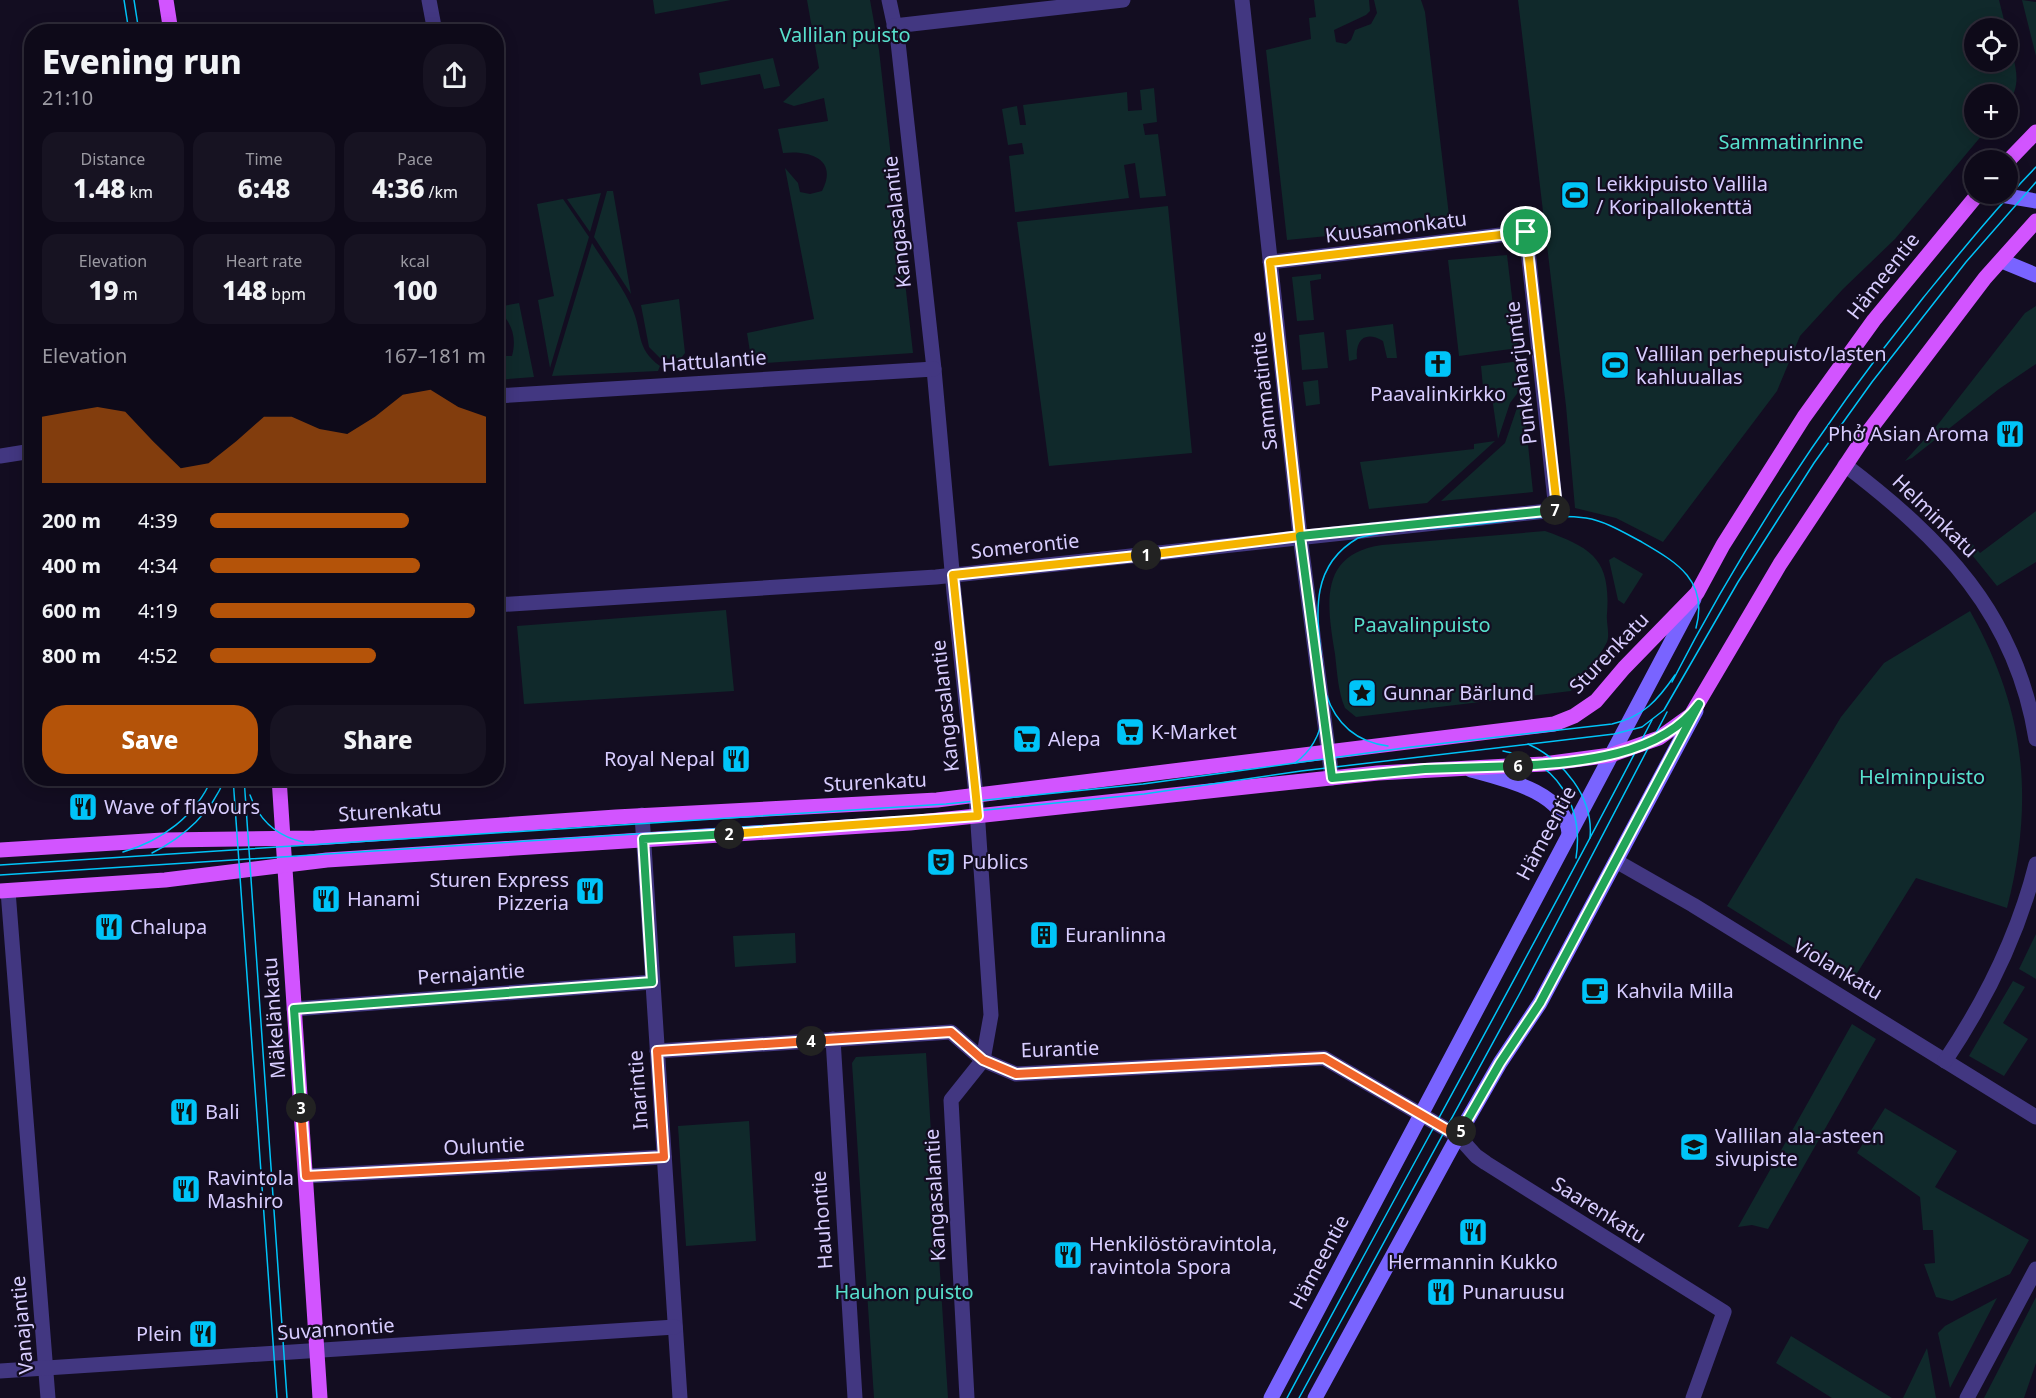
<!DOCTYPE html>
<html lang="en">
<head>
<meta charset="utf-8">
<style>
	:root { --surface:#0e0a19; --page:#171322; --text:#f1f3f6; --muted:#9b9aa2; --line:#2e2b38; --accent:#b45309 }
	body { margin:0; font-family:"Noto Sans",sans-serif; background:var(--page); color:var(--text); height:100vh; display:flex; flex-direction:column; font-size:22px; white-space:nowrap }
	* { box-sizing:border-box; margin:0 }
	p { font-size:20px; color:var(--muted) }
	.icon { flex:none; width:33px; height:33px; fill:none; stroke:currentColor; stroke-width:2; stroke-linecap:round; stroke-linejoin:round }
	.map { position:relative; flex:1; overflow:hidden }
	.panel { position:absolute; left:24px; top:24px; width:480px; height:762px; display:flex; flex-direction:column; background:var(--surface); border-radius:24px; box-shadow:0 3px 15px #0003,0 0 0 2px var(--line) }
	.panel>* { flex:none }
	.buttons { position:absolute; left:1964px; top:18px; display:grid; gap:12px }
	.buttons a { display:grid; place-items:center; width:54px; height:54px; border-radius:50%; background:var(--surface); box-shadow:0 3px 15px #0003,0 0 0 2px var(--line); font-size:30px }
	.pin { position:absolute; display:grid; place-items:center; width:51px; height:51px; color:#fff; margin:-26px; border:3px solid #fff; border-radius:50%; box-shadow:0 2px 6px #0007 }
	.km { position:absolute; width:30px; height:30px; margin:-15px; border-radius:50%; background:#222; color:#fff; font-size:16px; line-height:30px; text-align:center }
	.round { display:grid; place-items:center; flex:none; width:63px; height:63px; border-radius:24px; background:var(--page) }
	.summary { display:flex; align-items:center; justify-content:space-between; height:102px; padding:0 18px }
	h1 { font-size:33px; font-weight:800; line-height:45px }
	.figures { display:grid; grid-template-columns:repeat(3,1fr); gap:9px; height:102px; padding:6px 18px }
	.figures div { display:grid; align-content:center; border-radius:15px; background:var(--page); text-align:center }
	.figures b { font-size:26px; font-weight:800 }
	.figures small { font-size:16px; font-weight:400 }
	.figures p { font-size:16px }
	.chart { height:168px; padding:12px 18px }
	.chart p { display:flex; justify-content:space-between }
	.chart svg { width:100%; height:108px; margin-top:6px; fill:var(--accent); opacity:.7 }
	.button { display:flex; gap:12px; margin-top:auto; padding:12px 18px }
	.button a { flex:1; height:69px; border-radius:24px; background:var(--accent); color:#fff; font-size:24px; font-weight:800; line-height:69px; text-align:center }
	.button a+a { background:var(--page); color:var(--text) }
	ul { padding:0 18px; list-style:none; font-size:20px }
	li { display:grid; grid-template-columns:96px 72px 1fr; align-items:center; height:45px }
	li i { height:15px; border-radius:8px; background:var(--accent) }
	.map>svg:first-child { display:block }
</style>
</head>
<body>
<div class="map">
<svg width="2036" height="1398" viewBox="0 0 2036 1398">
	<rect width="100%" height="100%" fill="#130d21"/>
	<g fill="#10292b">
		<polygon points="653,0 731,0 655,14"/>
		<path d="M807,0h63l9,50 34,303 -161,11 -5,-31 67,-14 -29,-151 13,15 2,9 10,2 12,-3c17,-33 -14,-41 -39,-38l-5,-24 50,-8 -4,-23 -30,8 -11,-4 36,-34z"/>
		<polygon points="1314,0 1369,0 1370,11 1366,15 1334,30 1336,42 1346,44 1351,40 1355,30 1371,24 1377,13 1374,0 1421,0 1425,12 1450,224 1287,240 1266,50 1311,39 1309,18 1316,17"/>
		<path d="M1518,0h481l7,28h-32v34h33v-28c6,27 18,47 0,71v-11h-33v34h14l-93,111 -52,50 -43,47 -23,55 -114,151 -47,-24 -41,-10 -9,-102z"/>
		<polygon points="2022,0 2036,2 2036,56"/>
		<polygon points="773,58 780,86 764,89 760,74 701,85 699,73"/>
		<polygon points="1154,88 1157,122 1143,124 1145,135 1158,134 1166,196 1140,198 1135,163 1124,165 1129,198 1015,212 1009,156 1024,154 1022,143 1008,145 1002,109 1017,106 1020,125 1026,125 1023,105 1127,92 1128,111 1142,110 1140,90"/>
		<polygon points="607,191 613,191 631,294 594,237"/>
		<polygon points="601,193 590,232 567,199"/>
		<polygon points="563,199 589,237 550,368 538,300 554,296 537,204"/>
		<polygon points="1168,206 1192,453 1049,466 1017,222"/>
		<path d="M592,243c13,21 30,42 40,65 11,24 3,40 28,58l-2,5 -106,5z"/>
		<polygon points="1507,255 1518,348 1459,356 1448,260"/>
		<polygon points="1321,274 1321,279 1310,281 1314,320 1297,321 1292,277"/>
		<polygon points="679,299 685,353 681,358 661,359 649,347 641,305"/>
		<path d="M519,303l15,74 -37,3v-64l6,40h9c5,-18 0,-35 -15,-46v-3z"/>
		<polygon points="2036,306 2036,364 1999,389 1912,458 1905,461 1939,423 2025,313"/>
		<path d="M1393,324l4,34h-10l-4,-17c-18,-11 -28,-1 -26,18l-8,2 -3,-31z"/>
		<polygon points="1324,332 1328,368 1302,370 1299,335"/>
		<polygon points="1520,361 1522,387 1510,403 1498,439 1492,397 1484,398 1481,366"/>
		<polygon points="1318,380 1320,404 1306,406 1303,382"/>
		<polygon points="1523,397 1533,492 1441,501 1505,443 1519,402"/>
		<polygon points="1495,441 1427,503 1369,509 1360,462 1474,449 1474,444"/>
		<polygon points="2036,511 2036,562 1997,586 1964,545 1969,540 1980,553"/>
		<path d="M1545,531c48,17 66,29 62,83 -1,8 3,20 0,28 -8,17 -25,33 -36,49l-215,26 -11,-9c-7,-16 -8,-37 -10,-54 -8,-49 -17,-100 47,-109z"/>
		<polygon points="1614,557 1643,574 1624,604 1618,600 1609,560"/>
		<polygon points="726,610 734,691 524,704 517,626"/>
		<path d="M1970,611c55,98 65,188 37,297l-91,-30 -65,105 -124,-77 114,-189 43,-54z"/>
		<polygon points="795,933 796,963 735,967 733,936"/>
		<polygon points="2036,934 2036,979 2019,969"/>
		<polygon points="2013,981 2025,987 2003,1023 2028,1039 2004,1076 1969,1056"/>
		<polygon points="1852,1024 1876,1039 1768,1229 1752,1225 1738,1227"/>
		<polygon points="926,1053 948,1398 874,1398 852,1063 856,1057"/>
		<polygon points="1885,1108 1957,1151 1935,1187 2029,1240 2010,1274 1952,1301 1936,1297 1924,1264 1935,1263 1933,1230 1923,1230 1920,1197 1857,1153"/>
		<polygon points="749,1121 756,1241 686,1246 678,1126"/>
		<polygon points="2036,1297 2036,1363 2024,1398 1984,1398"/>
		<polygon points="1997,1298 1950,1388 1938,1333 1945,1326"/>
		<polygon points="1791,1336 1892,1398 1832,1398 1776,1363"/>
		<polygon points="1927,1348 1936,1398 1903,1398 1904,1396"/>
	</g>
	<g fill="none" stroke-linecap="round" stroke-linejoin="round">
		<g stroke="#423781" stroke-width="15">
			<polyline points="429,0 435,32"/>
			<polyline points="889,0 898,42 934,369 954,593 976,795 991,1015 983,1060 951,1100 967,1398"/>
			<polyline points="1242,0 1300,536 1332,778"/>
			<polyline points="894,26 1123,0"/>
			<polyline points="496,396 934,369"/>
			<polyline points="0,456 32,451"/>
			<path d="M1845,465c97,74 171,149 191,274"/>
			<polyline points="496,605 936,577 1556,510 1526,232 1270,262"/>
			<polyline points="642,815 680,1398"/>
			<polyline points="1616,861 1693,905 2036,1117"/>
			<polyline points="8,891 48,1398"/>
			<polyline points="294,1009 652,982"/>
			<polyline points="833,1039 855,1398"/>
			<polyline points="657,1051 951,1032 983,1060 1016,1074 1324,1058 1458,1136 1476,1156 1486,1163 1724,1312 1693,1398"/>
			<path d="M1945,1061c41,-61 73,-126 91,-197"/>
			<polyline points="306,1176 664,1157"/>
			<polyline points="0,1371 675,1327"/>
			<polyline points="1967,1398 2036,1269"/>
		</g>
		<g stroke="#7964ff" stroke-width="15">
			<polyline points="1995,194 2036,201"/>
			<polyline points="2002,261 2036,275"/>
			<path d="M1471,770c33,9 94,22 98,63"/>
			<polyline points="1271,1398 1694,599"/>
			<polyline points="1315,1398 1458,1136 1500,1063 1540,1003 1696,711"/>
		</g>
		<g stroke="#d254ff" stroke-width="15">
			<polyline points="166,0 171,32"/>
			<polyline points="2007,162 2036,132"/>
			<polyline points="279,778 320,1398"/>
			<polyline points="0,850 163,840 315,838 616,817 937,800 1554,724 1574,716 1596,701 1624,668 1697,593 1723,545 1804,417 1874,320 1978,194"/>
			<polyline points="0,891 165,880 327,860 910,823 1378,773 1544,764 1611,755 1659,738 1691,715 1780,564 1865,436 1985,278 2036,221"/>
		</g>
		<g stroke="#00c4f8" stroke-width="1.5">
			<polyline points="124,0 129,32"/>
			<polyline points="134,0 139,32"/>
			<path d="M1672,682c70,-136 155,-264 251,-384 36,-44 73,-90 113,-131"/>
			<path d="M1326,694c10,30 30,48 62,52"/>
			<path d="M1528,744c35,16 66,53 62,94"/>
			<path d="M1503,751c54,9 81,56 73,107"/>
			<path d="M1295,763c74,-54 -27,-173 63,-225 34,-9 73,-9 109,-13 38,-3 80,-12 119,-7 19,3 37,14 54,23 36,21 69,39 56,87"/>
			<polyline points="233,778 277,1398"/>
			<polyline points="244,778 287,1398"/>
			<path d="M250,795c9,25 26,41 53,47"/>
			<path d="M123,852c38,-11 73,-36 89,-74"/>
			<path d="M152,853c32,-16 60,-41 73,-75"/>
			<path d="M0,865l946,-61 197,-20 268,-37 201,-23c31,-7 46,-24 63,-49"/>
			<polyline points="0,875 947,814 1144,794 1301,771 1614,734 1642,727 1664,710 1738,582 1814,463 1872,382 1966,262 2036,182"/>
			<path d="M1287,1398c121,-226 247,-450 365,-678"/>
			<polyline points="1299,1398 1520,993 1667,712"/>
		</g>
	</g>
	<g fill="none" stroke-linecap="round" stroke-linejoin="round">
		<g stroke="#fff" stroke-width="12">
			<polyline id="split-1" points="1146,555 1300,536 1270,262 1526,232"/>
		</g>
		<g stroke="#fff" stroke-width="12">
			<polyline id="split-2" points="729,834 978,816 953,575 1146,555"/>
		</g>
		<g stroke="#fff" stroke-width="12">
			<polyline id="split-3" points="301,1108 294,1009 652,982 643,839 729,834"/>
		</g>
		<g stroke="#fff" stroke-width="12">
			<polyline id="split-4" points="301,1108 306,1176 664,1157 657,1051 811,1041"/>
		</g>
		<g stroke="#fff" stroke-width="12">
			<polyline id="split-5" points="811,1041 951,1032 983,1060 1016,1074 1324,1058 1458,1136 1461,1131"/>
		</g>
		<g stroke="#fff" stroke-width="12">
			<path id="split-6" d="M1461,1131l39,-68 40,-60 159,-299c-39,53 -121,58 -181,62"/>
		</g>
		<g stroke="#fff" stroke-width="12">
			<polyline id="split-7" points="1518,766 1425,769 1332,778 1300,536 1555,510"/>
		</g>
		<g stroke="#fff" stroke-width="12">
			<polyline id="split-8" points="1526,232 1556,498 1555,510"/>
		</g>
		<use href="#split-1" stroke="#f5b400" stroke-width="8"/>
		<use href="#split-2" stroke="#f5b400" stroke-width="8"/>
		<use href="#split-3" stroke="#22a559" stroke-width="8"/>
		<use href="#split-4" stroke="#f0652b" stroke-width="8"/>
		<use href="#split-5" stroke="#f0652b" stroke-width="8"/>
		<use href="#split-6" stroke="#22a559" stroke-width="8"/>
		<use href="#split-7" stroke="#22a559" stroke-width="8"/>
		<use href="#split-8" stroke="#f5b400" stroke-width="8"/>
	</g>
	<defs>
		<g id="stadium-square" transform="scale(1.5)"><rect x="-9" y="-9" width="18" height="18" rx="4" fill="#00c4f8" stroke="#130d21"/><path d="M0-5a6.5 5 0 1 0 0 10a6.5 5 0 1 0 0-10ZM-3.5-1.8h7v3.6h-7Z" fill="#111"/></g>
		<g id="church-square" transform="scale(1.5)"><rect x="-9" y="-9" width="18" height="18" rx="4" fill="#00c4f8" stroke="#130d21"/><path d="M-1.2-6h2.4v3.5h3.3v2.4h-3.3V6h-2.4V-.1h-3.3v-2.4h3.3Z" fill="#111"/></g>
		<g id="restaurant-square" transform="scale(1.5)"><rect x="-9" y="-9" width="18" height="18" rx="4" fill="#00c4f8" stroke="#130d21"/><path d="M-5-6h1v4h1v-4h1v4h1v-4h1v5L-1.5 .5V6h-2V.5L-5-1ZM5-6V6H3V1.5H1.5Q1.5-4 5-6Z" fill="#111"/></g>
		<g id="sight-square" transform="scale(1.5)"><rect x="-9" y="-9" width="18" height="18" rx="4" fill="#00c4f8" stroke="#130d21"/><path d="M0-6L1.8-2.2L6-1.7L2.9 1.2L3.7 5.4L0 3.3L-3.7 5.4L-2.9 1.2L-6-1.7L-1.8-2.2Z" fill="#111"/></g>
		<g id="supermarket-square" transform="scale(1.5)"><rect x="-9" y="-9" width="18" height="18" rx="4" fill="#00c4f8" stroke="#130d21"/><path d="M-6-5.5h2.5l.6 2H6L4.5 2H-2.5L-4.4-4H-6ZM-1.5 3.2a1.3 1.3 0 1 0 .1 0ZM3 3.2a1.3 1.3 0 1 0 .1 0Z" fill="#111"/></g>
		<g id="theatre-square" transform="scale(1.5)"><rect x="-9" y="-9" width="18" height="18" rx="4" fill="#00c4f8" stroke="#130d21"/><path d="M-5-5.5Q0-4 5-5.5V0Q5 5 0 6Q-5 5-5 0ZM-3.3-2.5H-1v1.5H-3.3ZM1-2.5H3.3v1.5H1ZM-2.8 1Q0 5.5 2.8 1Z" fill="#111"/></g>
		<g id="building-square" transform="scale(1.5)"><rect x="-9" y="-9" width="18" height="18" rx="4" fill="#00c4f8" stroke="#130d21"/><path d="M-4-6H4V6H1V3H-1V6H-4ZM-2.5-4.3h1.7v1.8h-1.7ZM.8-4.3h1.7v1.8H.8ZM-2.5-1h1.7V.8h-1.7ZM.8-1h1.7V.8H.8Z" fill="#111"/></g>
		<g id="cafe-square" transform="scale(1.5)"><rect x="-9" y="-9" width="18" height="18" rx="4" fill="#00c4f8" stroke="#130d21"/><path d="M-5.5-4.5H6V0H3Q3 3.5 0 3.5H-2.5Q-5.5 3.5-5.5 0ZM3-3.2v2h1.7v-2ZM-6 4.5H4V6H-6Z" fill="#111"/></g>
		<g id="school-square" transform="scale(1.5)"><rect x="-9" y="-9" width="18" height="18" rx="4" fill="#00c4f8" stroke="#130d21"/><path d="M0-5L7-2L0 1L-7-2ZM-4 1L0 2.5L4 1V4Q0 6-4 4Z" fill="#111"/></g>
	</defs>
	<g fill-rule="evenodd">
		<use href="#stadium-square" x="1575" y="195"/>
		<use href="#church-square" x="1438" y="364"/>
		<use href="#stadium-square" x="1615" y="365"/>
		<use href="#restaurant-square" x="2010" y="434"/>
		<use href="#sight-square" x="1362" y="693"/>
		<use href="#supermarket-square" x="1130" y="732"/>
		<use href="#supermarket-square" x="1027" y="739"/>
		<use href="#restaurant-square" x="736" y="759"/>
		<use href="#restaurant-square" x="83" y="807"/>
		<use href="#theatre-square" x="941" y="862"/>
		<use href="#restaurant-square" x="590" y="891"/>
		<use href="#restaurant-square" x="326" y="899"/>
		<use href="#restaurant-square" x="109" y="927"/>
		<use href="#building-square" x="1044" y="935"/>
		<use href="#cafe-square" x="1595" y="991"/>
		<use href="#restaurant-square" x="184" y="1112"/>
		<use href="#school-square" x="1694" y="1147"/>
		<use href="#restaurant-square" x="186" y="1189"/>
		<use href="#restaurant-square" x="1473" y="1232"/>
		<use href="#restaurant-square" x="1068" y="1255"/>
		<use href="#restaurant-square" x="1441" y="1292"/>
		<use href="#restaurant-square" x="203" y="1334"/>
	</g>
	<g text-anchor="middle" stroke-width="4.5" stroke-linejoin="round" paint-order="stroke">
		<g font-size="20" fill="#58e0cd" stroke="#130d21">
			<text x="845" y="42">Vallilan puisto</text>
			<text x="1791" y="149">Sammatinrinne</text>
			<text x="1422" y="632">Paavalinpuisto</text>
			<text x="1922" y="784">Helminpuisto</text>
			<text x="904" y="1299">Hauhon puisto</text>
		</g>
		<g font-size="20" fill="#d8cdff" stroke="#130d21" text-anchor="start">
			<text x="1596" y="191">Leikkipuisto Vallila<tspan x="1596" dy="23">/ Koripallokenttä</tspan></text>
			<text x="1636" y="361">Vallilan perhepuisto/lasten<tspan x="1636" dy="23">kahluuallas</tspan></text>
			<text x="1438" y="401" text-anchor="middle">Paavalinkirkko</text>
			<text x="1989" y="441" text-anchor="end">Phở Asian Aroma</text>
			<text x="1383" y="700">Gunnar Bärlund</text>
			<text x="1151" y="739">K-Market</text>
			<text x="1048" y="746">Alepa</text>
			<text x="715" y="766" text-anchor="end">Royal Nepal</text>
			<text x="104" y="814">Wave of flavours</text>
			<text x="962" y="869">Publics</text>
			<text x="569" y="887" text-anchor="end">Sturen Express<tspan x="569" dy="23">Pizzeria</tspan></text>
			<text x="347" y="906">Hanami</text>
			<text x="130" y="934">Chalupa</text>
			<text x="1065" y="942">Euranlinna</text>
			<text x="1616" y="998">Kahvila Milla</text>
			<text x="205" y="1119">Bali</text>
			<text x="1715" y="1143">Vallilan ala-asteen<tspan x="1715" dy="23">sivupiste</tspan></text>
			<text x="207" y="1185">Ravintola<tspan x="207" dy="23">Mashiro</tspan></text>
			<text x="1089" y="1251">Henkilöstöravintola,<tspan x="1089" dy="23">ravintola Spora</tspan></text>
			<text x="1473" y="1269" text-anchor="middle">Hermannin Kukko</text>
			<text x="1462" y="1299">Punaruusu</text>
			<text x="182" y="1341" text-anchor="end">Plein</text>
		</g>
		<g font-size="20" fill="#d8cdff" stroke="#130d21">
			<text transform="translate(897 222) rotate(-96)" y="7">Kangasalantie</text>
			<text transform="translate(1396 227) rotate(-7)" y="7">Kuusamonkatu</text>
			<text transform="translate(1883 276) rotate(-52)" y="7">Hämeentie</text>
			<text transform="translate(714 361) rotate(-4)" y="7">Hattulantie</text>
			<text transform="translate(1521 373) rotate(-97)" y="7">Punkaharjuntie</text>
			<text transform="translate(1264 391) rotate(-96)" y="7">Sammatintie</text>
			<text transform="translate(1935 516) rotate(44)" y="7">Helminkatu</text>
			<text transform="translate(1025 546) rotate(-6)" y="7">Somerontie</text>
			<text transform="translate(1609 653) rotate(-46)" y="7">Sturenkatu</text>
			<text transform="translate(945 706) rotate(-96)" y="7">Kangasalantie</text>
			<text transform="translate(875 782) rotate(-3)" y="7">Sturenkatu</text>
			<text transform="translate(390 811) rotate(-4)" y="7">Sturenkatu</text>
			<text transform="translate(1546 833) rotate(-62)" y="7">Hämeentie</text>
			<text transform="translate(1838 969) rotate(31)" y="7">Violankatu</text>
			<text transform="translate(471 974) rotate(-4)" y="7">Pernajantie</text>
			<text transform="translate(274 1018) rotate(-94)" y="7">Mäkelänkatu</text>
			<text transform="translate(1060 1049) rotate(-2)" y="7">Eurantie</text>
			<text transform="translate(638 1090) rotate(-94)" y="7">Inarintie</text>
			<text transform="translate(484 1146) rotate(-3)" y="7">Ouluntie</text>
			<text transform="translate(935 1195) rotate(-93)" y="7">Kangasalantie</text>
			<text transform="translate(1599 1210) rotate(32)" y="7">Saarenkatu</text>
			<text transform="translate(822 1220) rotate(-94)" y="7">Hauhontie</text>
			<text transform="translate(1319 1262) rotate(-62)" y="7">Hämeentie</text>
			<text transform="translate(22 1325) rotate(-95)" y="7">Vanajantie</text>
			<text transform="translate(336 1329) rotate(-4)" y="7">Suvannontie</text>
		</g>
	</g>
</svg>
<div class="buttons">
<a><svg class="icon" aria-label="locate" viewBox="0 0 24 24"><circle cx="12" cy="12" r="6"/><path d="M12 2v4M12 18v4M2 12h4M18 12h4"/></svg></a>
<a>+</a>
<a>−</a>
</div>
<div class="pin" style="left:1526px;top:232px;background:#1e9e55"><svg class="icon" aria-label="arrive" viewBox="0 0 24 24"><path d="M6 21V4h12l-3 4 3 4H6"/></svg></div>
<b class="km" style="left:1146px;top:555px">1</b>
<b class="km" style="left:729px;top:834px">2</b>
<b class="km" style="left:301px;top:1108px">3</b>
<b class="km" style="left:811px;top:1041px">4</b>
<b class="km" style="left:1461px;top:1131px">5</b>
<b class="km" style="left:1518px;top:766px">6</b>
<b class="km" style="left:1555px;top:510px">7</b>
<section class="panel">
<div class="summary"><div><h1>Evening run</h1><p>21:10</p></div><a class="round"><svg class="icon" aria-label="share" viewBox="0 0 24 24"><path d="M12 15V3M7 8l5-5 5 5M5 13v7h14v-7"/></svg></a></div>
<div class="figures">
<div><p>Distance</p><b>1.48<small> km</small></b></div>
<div><p>Time</p><b>6:48</b></div>
<div><p>Pace</p><b>4:36<small> /km</small></b></div>
</div>
<div class="figures">
<div><p>Elevation</p><b>19<small> m</small></b></div>
<div><p>Heart rate</p><b>148<small> bpm</small></b></div>
<div><p>kcal</p><b>100</b></div>
</div>
<div class="chart"><p><span>Elevation</span>167–181 m</p>
<svg viewBox="0 0 160 44" preserveAspectRatio="none"><path d="M0 44V17L10 15L20 13L30 15L40 27L50 38L60 36L70 27L80 17L90 17L100 22L110 24L120 17L130 8L140 6L150 13L160 17V44z"/></svg>
</div>
<ul>
<li><b>200 m</b>4:39<i style="width:72%"></i></li>
<li><b>400 m</b>4:34<i style="width:76%"></i></li>
<li><b>600 m</b>4:19<i style="width:96%"></i></li>
<li><b>800 m</b>4:52<i style="width:60%"></i></li>
</ul>
<div class="button"><a>Save</a><a>Share</a></div>
</section>
</div>
</body>
</html>
